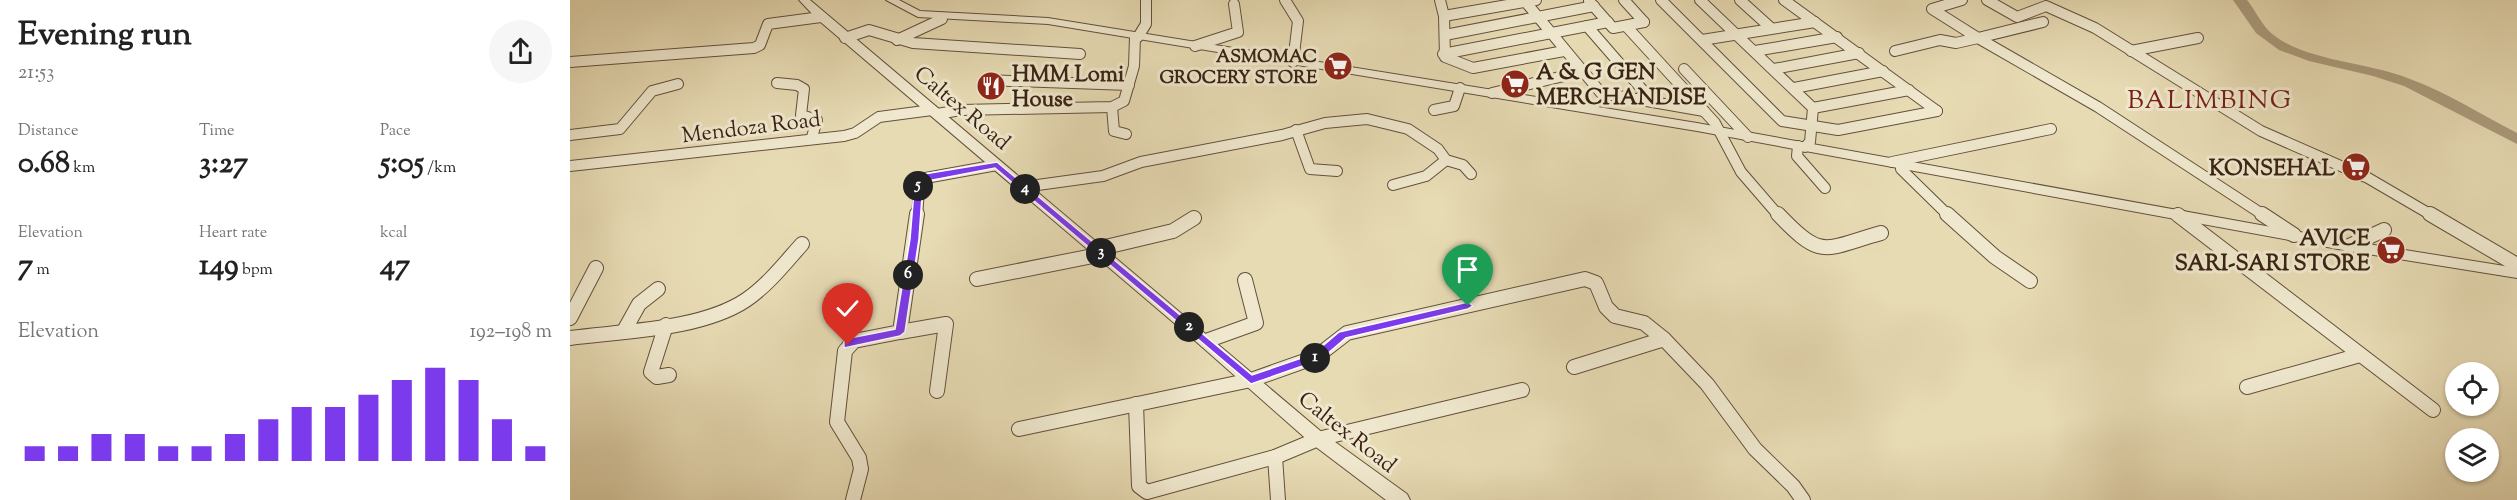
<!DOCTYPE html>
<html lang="en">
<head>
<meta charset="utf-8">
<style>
	:root { --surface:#fff; --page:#f6f6f6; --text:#222; --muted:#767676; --accent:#7c3aed }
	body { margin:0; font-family:"Sorts Mill Goudy",serif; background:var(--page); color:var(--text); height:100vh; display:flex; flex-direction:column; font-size:22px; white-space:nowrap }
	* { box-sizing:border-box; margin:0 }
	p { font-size:20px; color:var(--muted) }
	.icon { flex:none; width:33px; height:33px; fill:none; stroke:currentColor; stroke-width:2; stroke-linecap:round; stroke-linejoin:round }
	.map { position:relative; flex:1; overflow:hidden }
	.details { display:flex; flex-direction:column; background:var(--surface); width:570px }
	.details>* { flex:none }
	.fabs { position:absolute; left:1875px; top:362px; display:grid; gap:12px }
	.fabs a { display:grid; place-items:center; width:54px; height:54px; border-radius:50%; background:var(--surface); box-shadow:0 2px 4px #0004; font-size:30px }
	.pin { position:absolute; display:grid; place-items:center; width:51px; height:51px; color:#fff; margin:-62px -26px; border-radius:50% 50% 50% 0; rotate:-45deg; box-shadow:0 0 6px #0007 }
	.pin .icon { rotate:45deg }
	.km { position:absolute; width:30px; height:30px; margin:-15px; border-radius:50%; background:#222; color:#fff; font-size:16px; line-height:30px; text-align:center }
	.round { display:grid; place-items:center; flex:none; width:63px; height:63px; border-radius:32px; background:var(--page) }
	.head { display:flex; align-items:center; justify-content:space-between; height:102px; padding:0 18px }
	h1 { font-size:33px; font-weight:700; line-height:45px }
	.figures { display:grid; grid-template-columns:repeat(3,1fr); gap:9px; height:102px; padding:6px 18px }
	.figures div { display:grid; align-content:center }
	.figures b { font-size:30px; font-weight:700 }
	.figures small { font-size:16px; font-weight:400 }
	.figures p { font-size:16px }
	.chart { height:168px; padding:12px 18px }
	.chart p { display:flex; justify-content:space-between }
	.chart svg { width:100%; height:108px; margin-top:6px; stroke:var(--accent); stroke-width:6 }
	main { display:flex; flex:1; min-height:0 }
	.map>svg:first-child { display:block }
</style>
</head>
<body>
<main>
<section class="details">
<div class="head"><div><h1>Evening run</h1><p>21:53</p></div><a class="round"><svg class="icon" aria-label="share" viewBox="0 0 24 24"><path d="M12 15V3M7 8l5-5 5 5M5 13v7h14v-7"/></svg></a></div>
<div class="figures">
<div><p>Distance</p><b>0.68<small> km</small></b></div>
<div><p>Time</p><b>3:27</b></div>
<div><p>Pace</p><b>5:05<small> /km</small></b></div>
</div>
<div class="figures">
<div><p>Elevation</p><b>7<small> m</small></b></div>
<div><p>Heart rate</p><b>149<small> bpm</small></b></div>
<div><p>kcal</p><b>47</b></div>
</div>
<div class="chart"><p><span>Elevation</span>192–198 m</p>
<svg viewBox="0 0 160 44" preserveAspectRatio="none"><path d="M5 44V38M15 44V38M25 44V33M35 44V33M45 44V38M55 44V38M65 44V33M75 44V27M85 44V22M95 44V22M105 44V17M115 44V11M125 44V6M135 44V11M145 44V27M155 44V38"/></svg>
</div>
</section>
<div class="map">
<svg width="1947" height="500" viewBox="0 0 1947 500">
	<rect width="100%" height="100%" fill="#e7dbb4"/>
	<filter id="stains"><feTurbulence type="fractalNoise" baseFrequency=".00333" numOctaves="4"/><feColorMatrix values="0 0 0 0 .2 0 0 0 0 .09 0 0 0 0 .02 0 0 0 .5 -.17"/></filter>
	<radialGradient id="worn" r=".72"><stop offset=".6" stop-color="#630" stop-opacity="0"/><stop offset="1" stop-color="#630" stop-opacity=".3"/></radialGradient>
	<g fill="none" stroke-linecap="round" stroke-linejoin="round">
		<path fill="#ac9c7e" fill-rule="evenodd" d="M1663,0h14c9,11 14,24 24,33 34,29 98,29 139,46 38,14 72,36 107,54v11l-113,-58 -31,-10 -64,-15 -30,-11 -23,-17z"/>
		<g stroke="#64503c" stroke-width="12">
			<g id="minor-far1">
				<polyline points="715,0 728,21 723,62"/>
				<polyline points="870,0 874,16 875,57 903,68 994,51"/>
				<polyline points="954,0 1031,93 1134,111"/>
				<polyline points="1054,0 1074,22"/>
				<polyline points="1091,0 1212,121 1268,130 1367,111"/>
				<polyline points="1130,0 1243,108 1240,142 1235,147"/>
				<polyline points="1170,0 1201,28"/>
				<polyline points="1214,0 1367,111"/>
				<polyline points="1417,0 1447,17 1476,6 1525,28 1691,131 1798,178 1863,216"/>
				<polyline points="1019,1 1043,28 1074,22"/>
				<polyline points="874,16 966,0"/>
				<polyline points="1017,26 1083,102"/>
				<polyline points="1056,26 1145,123 1171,172 1209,216"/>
				<polyline points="875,35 1024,6"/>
				<polyline points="568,37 576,24 576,0"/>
				<polyline points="275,38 299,30 343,43 510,54"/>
				<polyline points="1408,38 1528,107 1695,216"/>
				<polyline points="1408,38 1473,22"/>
				<polyline points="327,40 372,19"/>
				<polyline points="1132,40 1245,22"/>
				<polyline points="625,46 668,32 664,4"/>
				<polyline points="1185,51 1267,37"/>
				<polyline points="1325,51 1370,40 1386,43 1408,38 1362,9 1392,0"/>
				<polyline points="1561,51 1628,38"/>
				<polyline points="873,54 1038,22"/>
				<polyline points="0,62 184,48 190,45 198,24 251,17"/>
				<polyline points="1114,69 1178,137"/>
				<polyline points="1204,69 1289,53"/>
				<polyline points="415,80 559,85"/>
				<polyline points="207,83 227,85 234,89 231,115 247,120 242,137"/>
				<polyline points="1224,88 1313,71"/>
				<polyline points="922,93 1011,72"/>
				<polyline points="542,107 544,131 556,134"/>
				<polyline points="1243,108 1339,90"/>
				<polyline points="864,110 884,106 890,88"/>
				<polyline points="367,114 391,110 542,107 554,101 564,66 565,37"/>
				<polyline points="726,130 740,169 767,171"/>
				<polyline points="0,135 50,129 82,91 108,84"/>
				<polyline points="1228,146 1227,156 1255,188"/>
				<polyline points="1322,162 1481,129"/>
				<polyline points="1331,163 1331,169 1379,216"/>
				<polyline points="0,166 274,136 285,133 309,117 362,110"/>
				<polyline points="823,185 856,176 876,160"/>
				<polyline points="453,187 533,176 571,162 712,135 755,123 797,119 838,129 868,149 876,160 893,165 901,174"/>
				<polyline points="347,216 350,179 427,165"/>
			</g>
		</g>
		<g stroke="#64503c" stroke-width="16">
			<g id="minor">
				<path d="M1208,214c45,47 45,35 103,19"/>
				<polyline points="1377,214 1425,257 1460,281"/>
				<polyline points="1692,214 1724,235"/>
				<polyline points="1860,214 1947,265"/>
				<polyline points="1608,215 1863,410"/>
				<polyline points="1779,246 1814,230"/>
				<polyline points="527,249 603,231 624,218"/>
				<polyline points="407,279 533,254"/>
				<polyline points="0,318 26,268"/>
				<polyline points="96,325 81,372 87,377 99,375"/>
				<polyline points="54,331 69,304 88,289"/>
				<polyline points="330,332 376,324 367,391"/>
				<path d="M0,338c53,-7 131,-8 176,-38 22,-15 39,-37 56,-56"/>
				<polyline points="636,341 686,323 675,280"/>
				<polyline points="1004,367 1094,339 1137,384 1185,449 1223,486 1233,500"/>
				<polyline points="1677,387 1790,355"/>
				<polyline points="566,404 569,486 577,492 705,457 748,439 952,390"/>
				<polyline points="449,429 681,380 746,357 777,333 1015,279 1026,283 1036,307 1045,316 1074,323 1094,339"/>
				<polyline points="705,457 708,500"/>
				<polyline points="283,500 291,469 289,458 267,422 275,351 284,341 330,332 347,214"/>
			</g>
		</g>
		<g stroke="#64503c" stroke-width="2">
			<g id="tertiary">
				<polygon points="229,0 240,0 754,434 837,494 840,500 816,500 742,444 630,345 247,19"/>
				<polygon points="316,0 329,0 350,11 478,18 1127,123 1779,241 1947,268 1947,278 1779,251 1127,131 478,24 348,17"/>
			</g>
		</g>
		<use href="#minor-far1" stroke="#efe8ce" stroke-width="10"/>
		<use href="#minor" stroke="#efe8ce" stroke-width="14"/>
		<use href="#tertiary" fill="#efe8ce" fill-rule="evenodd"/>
	</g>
	<polygon fill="#7c3aed" stroke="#fff" stroke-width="1.5" points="427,162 682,375 743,354 769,332 898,302 903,306 898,309 776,338 750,360 681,384 425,168 353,182 349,239 335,332 330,336 274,348 274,342 280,338 325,329 340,239 345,179 354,174"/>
	<defs>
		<g id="supermarket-disc" transform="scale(1.5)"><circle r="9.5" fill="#8f2418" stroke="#efe8ce"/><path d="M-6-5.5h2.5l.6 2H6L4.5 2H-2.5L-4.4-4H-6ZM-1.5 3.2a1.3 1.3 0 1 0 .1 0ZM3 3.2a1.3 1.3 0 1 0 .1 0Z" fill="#fff"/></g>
		<g id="restaurant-disc" transform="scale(1.5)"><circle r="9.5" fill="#8f2418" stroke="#efe8ce"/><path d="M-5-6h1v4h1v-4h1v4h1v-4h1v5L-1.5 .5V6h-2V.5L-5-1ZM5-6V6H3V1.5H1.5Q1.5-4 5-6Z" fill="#fff"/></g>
	</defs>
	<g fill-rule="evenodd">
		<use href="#supermarket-disc" x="768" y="66"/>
		<use href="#supermarket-disc" x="945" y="84"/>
		<use href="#restaurant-disc" x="421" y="86"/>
		<use href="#supermarket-disc" x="1786" y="167"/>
		<use href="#supermarket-disc" x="1821" y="250"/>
	</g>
	<g text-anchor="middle" stroke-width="6" stroke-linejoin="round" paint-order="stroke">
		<g font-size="18" font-weight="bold" fill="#392214" stroke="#efe8ce" text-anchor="end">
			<text x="747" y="62">ASMOMAC<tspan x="747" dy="21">GROCERY STORE</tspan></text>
		</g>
		<g font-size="22" font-weight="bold" fill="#392214" stroke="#efe8ce" text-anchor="start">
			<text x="966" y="79">A &amp; G GEN<tspan x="966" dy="25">MERCHANDISE</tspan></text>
			<text x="442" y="81">HMM Lomi<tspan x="442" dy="25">House</tspan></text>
			<text x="1765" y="175" text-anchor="end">KONSEHAL</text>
			<text x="1800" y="245" text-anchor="end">AVICE<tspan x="1800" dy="25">SARI-SARI STORE</tspan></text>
		</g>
		<g font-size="22" fill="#392214" stroke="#efe8ce">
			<text transform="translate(393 107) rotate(40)" y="8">Caltex Road</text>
			<text transform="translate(181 126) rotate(-7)" y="8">Mendoza Road</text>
			<text transform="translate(778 431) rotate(38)" y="8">Caltex Road</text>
		</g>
		<g font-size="26" letter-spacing="1.5" fill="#7a1f14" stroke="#efe8ce">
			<text x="1640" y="108">BALIMBING</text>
		</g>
	</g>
	<rect width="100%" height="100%" filter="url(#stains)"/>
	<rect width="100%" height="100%" fill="url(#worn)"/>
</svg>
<div class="fabs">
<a><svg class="icon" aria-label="locate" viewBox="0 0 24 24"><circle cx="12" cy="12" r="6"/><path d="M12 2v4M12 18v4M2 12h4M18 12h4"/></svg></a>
<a><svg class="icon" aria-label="layers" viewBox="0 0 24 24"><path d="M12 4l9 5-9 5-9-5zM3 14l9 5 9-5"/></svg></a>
</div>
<div class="pin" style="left:898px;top:306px;background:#1e9e55"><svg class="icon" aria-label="arrive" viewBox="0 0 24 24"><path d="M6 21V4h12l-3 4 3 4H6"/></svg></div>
<div class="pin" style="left:278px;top:345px;background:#d93025"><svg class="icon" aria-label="check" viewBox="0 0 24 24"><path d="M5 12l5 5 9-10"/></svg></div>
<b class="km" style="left:745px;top:358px">1</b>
<b class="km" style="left:619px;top:327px">2</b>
<b class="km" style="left:531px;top:253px">3</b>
<b class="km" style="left:455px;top:189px">4</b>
<b class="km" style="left:348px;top:186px">5</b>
<b class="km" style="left:338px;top:275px">6</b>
</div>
</main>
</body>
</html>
